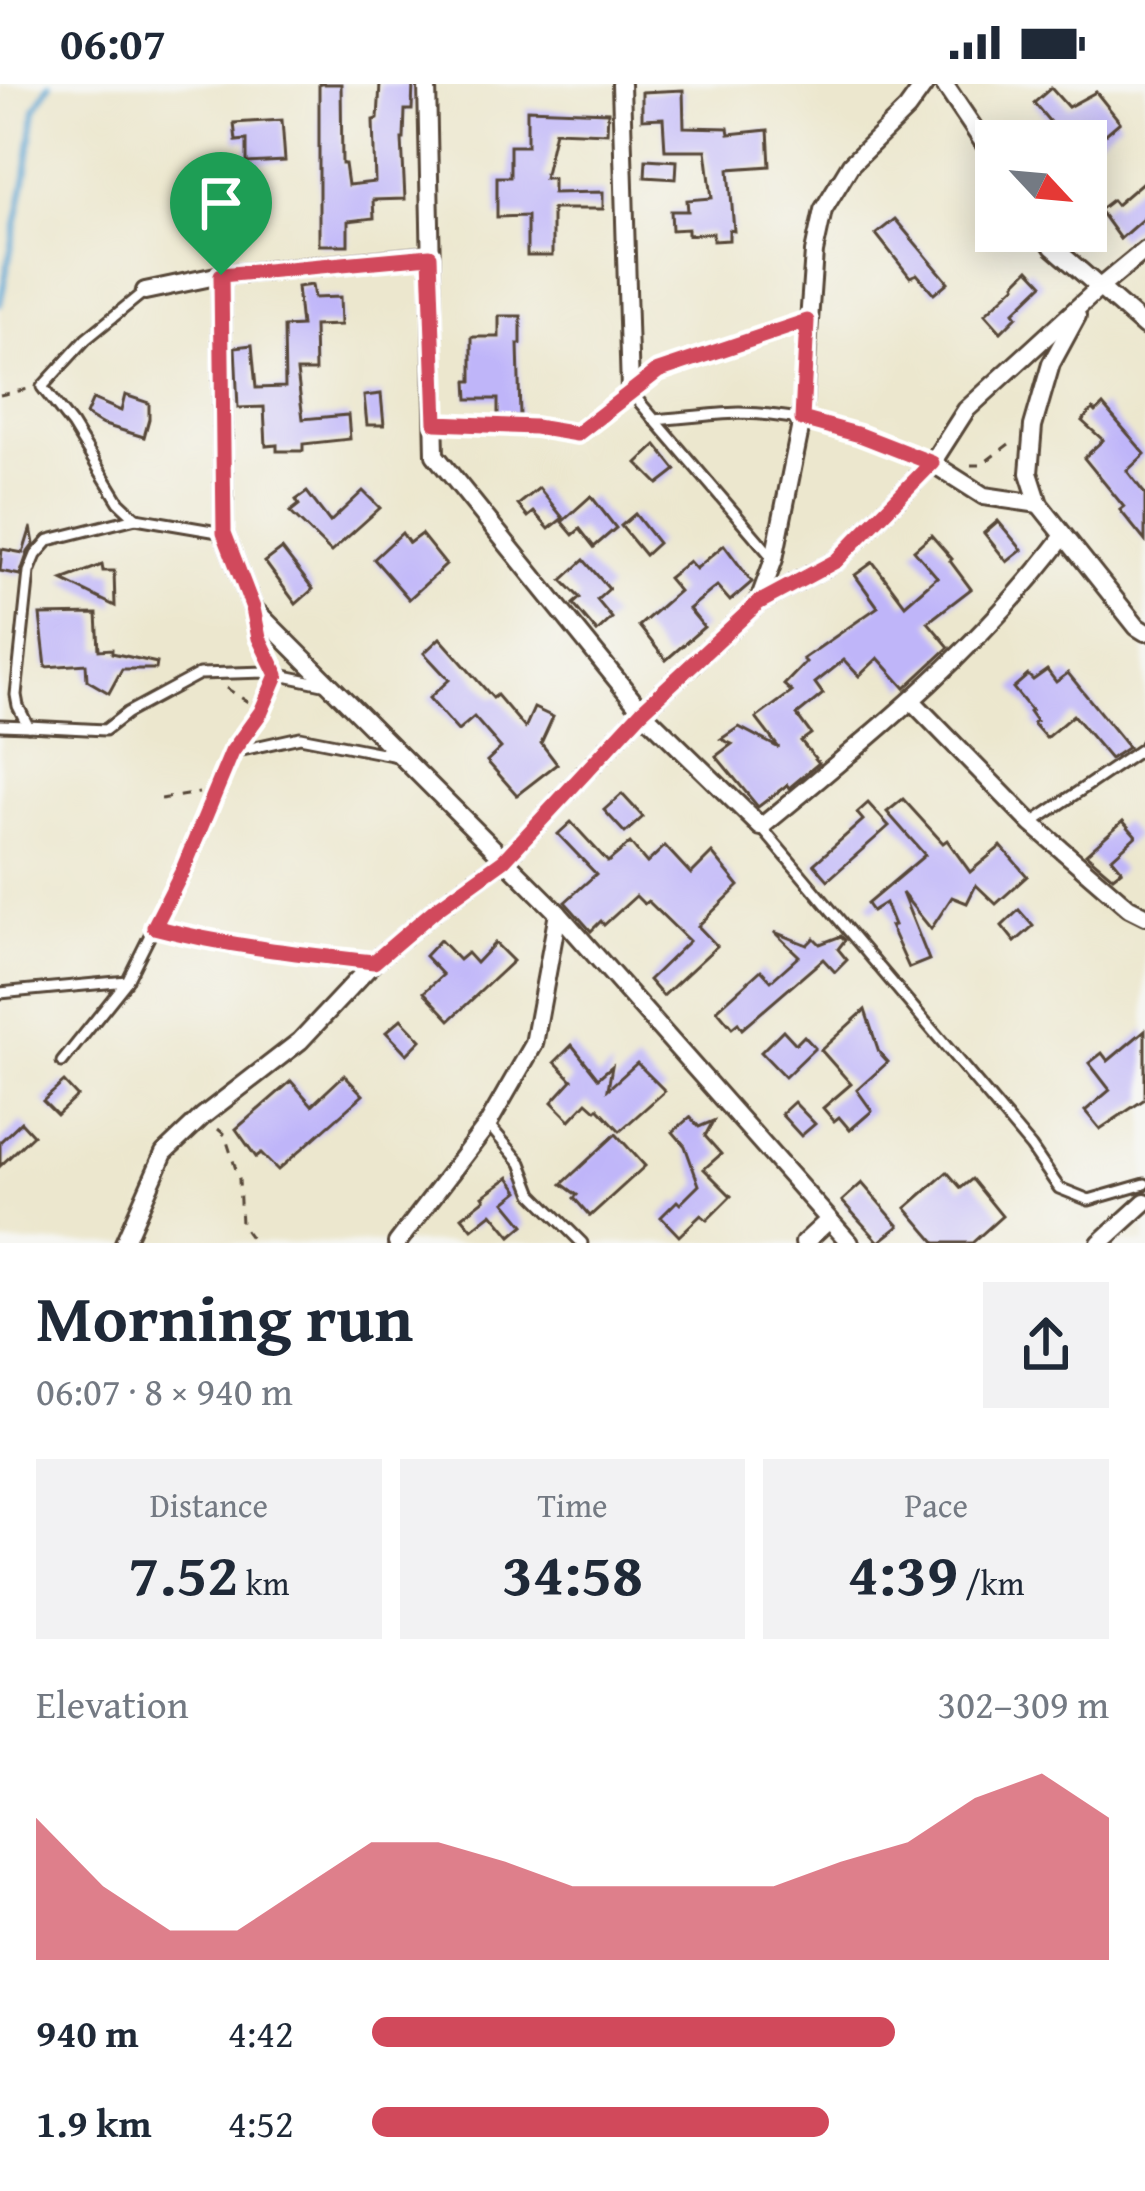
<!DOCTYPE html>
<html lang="en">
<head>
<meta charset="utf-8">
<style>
	:root { --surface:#fff; --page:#f2f2f3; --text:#1f2937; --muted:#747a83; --accent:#d1495b }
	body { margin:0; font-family:"Gentium Book Plus",serif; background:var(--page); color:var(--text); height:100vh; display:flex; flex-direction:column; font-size:45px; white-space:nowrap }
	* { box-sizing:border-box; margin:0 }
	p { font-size:39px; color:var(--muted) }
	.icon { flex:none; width:66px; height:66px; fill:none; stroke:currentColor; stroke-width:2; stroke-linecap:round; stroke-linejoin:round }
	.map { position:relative; height:1159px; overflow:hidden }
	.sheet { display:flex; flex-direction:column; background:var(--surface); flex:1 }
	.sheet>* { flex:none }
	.needle { width:78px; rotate:116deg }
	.fabs { position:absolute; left:975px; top:36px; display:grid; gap:24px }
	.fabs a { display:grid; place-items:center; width:132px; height:132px; border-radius:0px; background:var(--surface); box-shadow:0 6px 30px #0003; font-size:60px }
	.pin { position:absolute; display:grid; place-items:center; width:102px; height:102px; color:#fff; margin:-123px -51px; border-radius:50% 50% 50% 0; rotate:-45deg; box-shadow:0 0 12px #0007 }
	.pin .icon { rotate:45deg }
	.round { display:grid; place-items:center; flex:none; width:126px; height:126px; border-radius:0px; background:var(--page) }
	.overview { display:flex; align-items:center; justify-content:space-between; height:204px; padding:0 36px }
	h1 { font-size:66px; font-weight:700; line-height:90px }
	.stats { display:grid; grid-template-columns:repeat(3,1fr); gap:18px; height:204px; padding:12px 36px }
	.stats div { display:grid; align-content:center; border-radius:0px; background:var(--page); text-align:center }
	.stats b { font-size:60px; font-weight:700 }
	.stats small { font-size:33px; font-weight:400 }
	.stats p { font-size:33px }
	.chart { height:336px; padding:24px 36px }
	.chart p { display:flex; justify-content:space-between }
	.chart svg { width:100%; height:216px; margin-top:12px; fill:var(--accent); opacity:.7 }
	ul { padding:0 36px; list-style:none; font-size:39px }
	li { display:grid; grid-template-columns:192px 144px 1fr; align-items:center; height:90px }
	li i { height:30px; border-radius:15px; background:var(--accent) }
	.status { display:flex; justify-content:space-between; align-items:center; height:84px; padding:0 60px; background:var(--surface); direction:ltr }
	.status svg { height:33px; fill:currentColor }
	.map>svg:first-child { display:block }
</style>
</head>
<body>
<div class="status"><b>06:07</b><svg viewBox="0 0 49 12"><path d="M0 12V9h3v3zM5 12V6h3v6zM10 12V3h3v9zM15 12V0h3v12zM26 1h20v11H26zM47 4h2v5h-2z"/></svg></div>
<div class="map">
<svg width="1145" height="1159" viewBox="0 0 1145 1159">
	<rect width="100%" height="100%" fill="#f6f6f2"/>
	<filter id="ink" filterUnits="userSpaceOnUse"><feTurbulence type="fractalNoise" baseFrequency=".00833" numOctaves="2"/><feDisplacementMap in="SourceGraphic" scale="24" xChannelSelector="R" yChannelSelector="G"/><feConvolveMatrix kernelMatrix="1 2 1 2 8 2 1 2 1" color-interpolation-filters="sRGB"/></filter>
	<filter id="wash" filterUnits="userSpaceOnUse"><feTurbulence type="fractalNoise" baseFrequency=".004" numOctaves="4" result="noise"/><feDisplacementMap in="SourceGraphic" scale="48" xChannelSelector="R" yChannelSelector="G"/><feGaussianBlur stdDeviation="2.7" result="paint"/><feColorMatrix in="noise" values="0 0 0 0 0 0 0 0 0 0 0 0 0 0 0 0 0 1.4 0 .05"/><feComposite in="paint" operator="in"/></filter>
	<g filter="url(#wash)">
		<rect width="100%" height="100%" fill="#ece7ce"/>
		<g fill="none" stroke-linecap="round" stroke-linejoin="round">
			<polyline stroke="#5aa4d1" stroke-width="6" points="0,220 26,92 35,25 50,0"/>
		</g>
		<g id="blocks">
			<g fill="#bfb5f9">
				<polygon points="319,0 341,0 342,80 345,80 348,101 375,98 373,36 378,35 380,0 413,0 412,26 405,26 404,55 402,55 405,115 373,116 374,134 348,137 348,161 319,161"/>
				<polygon points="1051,4 1068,23 1096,8 1120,38 1086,67 1086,57 1039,57 1055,44 1034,19"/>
				<polygon points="683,6 684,43 728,44 729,50 768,46 770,82 729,85 734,147 729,146 729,156 713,157 713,149 688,151 688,145 672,146 671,127 688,127 687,116 712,114 706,66 665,66 663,34 642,35 642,8"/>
				<polygon points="527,25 608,28 607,49 555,47 544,94 553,94 553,109 603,108 603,125 552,125 552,172 527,172 527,132 497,133 497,93 510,93 510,62 527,62"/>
				<polygon points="282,36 285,77 247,79 247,56 236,57 234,39"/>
				<polygon points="646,75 677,77 676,95 645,93"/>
				<polygon points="1145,96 1145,133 1120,155 1099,126 1112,116 1116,121"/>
				<polygon points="895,135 948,198 934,210 917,190 910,193 876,150"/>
				<polygon points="1029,185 1043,200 1014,228 1017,232 1001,248 985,230 1016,201 1015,199"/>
				<polygon points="312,201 314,214 340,213 341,241 314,242 315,287 297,287 303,335 348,331 350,355 303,360 303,367 277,367 277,361 266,362 264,323 238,324 235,263 252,261 256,304 285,303 284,243 301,242 297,203"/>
				<polygon points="499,232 521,232 521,260 518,260 520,332 498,333 498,315 468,315 467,297 472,297 472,253 499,253"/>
				<polygon points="381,310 384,341 367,341 364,312"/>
				<polygon points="125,311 149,319 149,335 144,353 101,340 86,331 93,315 121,327"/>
				<polygon points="1103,321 1145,370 1127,387 1145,410 1145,457 1120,426 1124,423 1084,374 1103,356 1082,337 1093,325 1096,328"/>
				<polygon points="656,361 676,386 658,400 637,379"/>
				<polygon points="539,404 563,434 549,445 534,428 528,433 518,421"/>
				<polygon points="363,407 380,424 331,468 290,428 299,421 296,416 307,408 330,438"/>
				<polygon points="591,412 616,444 594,463 580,445 573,451 562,438"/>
				<polygon points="635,430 658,459 645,471 621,442"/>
				<polygon points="998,437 1022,466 1007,478 984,449"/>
				<polygon points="31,443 34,460 28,468 20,491 0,487 2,465 23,469"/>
				<polygon points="402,449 409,459 421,450 446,481 409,515 374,475"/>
				<polygon points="931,451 952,475 950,477 971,505 928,538 949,563 905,604 878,574 859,592 844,576 815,599 823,610 797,631 811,650 801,657 819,679 789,704 787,701 758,723 716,672 732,660 721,655 739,643 779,664 756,634 792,608 784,601 806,578 803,575 878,523 855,491 873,478 905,521 937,493 914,466"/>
				<polygon points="724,461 752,498 730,517 717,502 689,525 704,543 666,576 639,542 679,507 668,494 689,477 696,485"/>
				<polygon points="282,465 313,505 296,520 265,478"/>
				<polygon points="584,476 609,505 597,516 612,534 597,548 573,520 580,514 562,496"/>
				<polygon points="102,481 103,487 114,487 115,522 62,496"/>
				<polygon points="97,530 99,566 112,565 112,569 157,579 156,585 122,585 109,609 87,596 86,580 46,583 40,531"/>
				<polygon points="440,554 493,614 497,611 525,644 534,624 553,633 541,659 557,680 517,711 487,677 501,664 474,633 458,647 429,614 449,596 424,569"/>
				<polygon points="1047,586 1056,598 1068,589 1128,663 1110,675 1073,631 1046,654 1033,639 1036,637 1029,627 1031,626 1013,604 1028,591 1033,596"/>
				<polygon points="622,710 643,733 625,749 604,726"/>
				<polygon points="903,715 943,759 947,756 970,788 1001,762 1027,792 996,820 976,801 967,819 952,813 931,845 902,809 929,876 909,884 890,842 894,841 885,819 872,827 867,820 925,771 887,728"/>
				<polygon points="868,719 889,742 828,796 814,780 863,736 857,729"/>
				<polygon points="1123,737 1136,752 1112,774 1122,786 1113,793 1086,770"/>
				<polygon points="571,738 608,778 630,759 647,779 665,762 691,790 712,769 739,802 698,842 717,862 663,912 649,896 689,857 648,817 644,820 636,812 604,841 601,837 591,847 565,818 596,790 558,750"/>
				<polygon points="1019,826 1033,842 1015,858 1002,842"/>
				<polygon points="774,848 807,861 814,854 820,860 841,852 845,856 838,865 847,876 835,888 823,875 742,945 738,939 732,944 717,926 761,886 771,897 799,872"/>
				<polygon points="440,856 459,876 467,869 476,879 495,859 513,877 450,936 424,908 443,891 425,872"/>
				<polygon points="865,926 879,968 888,978 857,1006 872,1027 850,1046 839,1033 834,1037 823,1024 851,1000 821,966"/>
				<polygon points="401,935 421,956 407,970 386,948"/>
				<polygon points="783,946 796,960 804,952 815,964 785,993 761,968"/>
				<polygon points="1145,946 1145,1015 1100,1045 1085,1027 1110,1006 1089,979 1102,969 1108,977"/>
				<polygon points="572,961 598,994 612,982 608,1005 637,979 665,1007 620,1047 598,1024 596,1026 587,1018 570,1036 552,1018 572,996 555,978"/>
				<polygon points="344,991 363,1011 278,1086 261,1069 256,1073 236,1045 291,997 312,1021"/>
				<polygon points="64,998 77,1012 57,1031 43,1017"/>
				<polygon points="794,1018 815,1040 801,1052 781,1030"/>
				<polygon points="690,1033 699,1043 713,1037 705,1052 721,1070 704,1085 731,1112 707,1136 701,1131 679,1152 661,1133 677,1117 680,1120 699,1101 685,1062 673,1048"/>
				<polygon points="21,1038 33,1051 0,1082 0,1058"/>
				<polygon points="616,1050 645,1082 590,1132 574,1114 577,1111 562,1100"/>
				<polygon points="947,1088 961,1104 972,1095 1002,1132 972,1159 936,1159 906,1124"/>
				<polygon points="509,1093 519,1107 505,1118 524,1141 511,1152 492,1129 472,1145 462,1133 485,1115 483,1112"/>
				<polygon points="862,1099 899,1142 879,1158 842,1117"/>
			</g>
		</g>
	</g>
	<g filter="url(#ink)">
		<use href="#blocks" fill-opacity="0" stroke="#564638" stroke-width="3"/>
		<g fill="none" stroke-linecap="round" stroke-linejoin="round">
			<g stroke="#564638" stroke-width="15">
				<g id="lane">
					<polyline points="630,307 774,475"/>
					<path d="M654,336c28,-2 57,-6 85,-7 68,0 130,26 193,50"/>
					<polyline points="436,339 534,343 577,350 658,287 807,237"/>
					<polyline points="136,434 119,418 72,341 42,303 86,255 145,207"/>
					<polyline points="224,449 136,434 49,456 36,471 29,488 16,611 18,622 28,642 105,646 127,629 199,590 266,588 323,600"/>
					<polyline points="0,641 28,642"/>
					<polyline points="233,668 261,629 277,591 259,554 254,529"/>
					<polyline points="1032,739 1143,664 1145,660"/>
					<polyline points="761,743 1031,1063 1059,1104 1089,1116 1145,1100"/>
					<polyline points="154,843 182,788 233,668 300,653 397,672"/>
					<path d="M0,909l127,-12 27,-54c72,19 146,27 220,35"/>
					<polyline points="62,978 127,897"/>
					<polyline points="488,1040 521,1079 533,1110 582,1159"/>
				</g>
			</g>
			<g stroke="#564638" stroke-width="22">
				<g id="street">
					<path d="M427,0l8,371 207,256 119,116c108,-89 218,-177 302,-290"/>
					<polyline points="621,0 630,307"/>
					<polyline points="944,0 996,77"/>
					<polyline points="1043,147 1053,163 1145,243"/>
					<polyline points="221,191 224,449 253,524 558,829 850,1159"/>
					<polyline points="145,207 221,191 430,171"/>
					<polyline points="1077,232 1051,280 1033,342 1029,389 1039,420 1137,543 1145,548"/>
					<polyline points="932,379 984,412 1039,420"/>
					<polyline points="758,519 774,475 802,335 814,168 823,126 851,80 907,25 925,0"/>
					<polyline points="912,617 1032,740 1129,824 1145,832"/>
					<polyline points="124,1159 164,1069 203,1032 300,957 374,878 436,825 504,776 642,627 758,519 836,477 932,379 966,326 1099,204 1145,166"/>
					<polyline points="397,1159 488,1040 534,960 558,829"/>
					<polyline points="804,1159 829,1136"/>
					<polyline points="1100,1159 1145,1118"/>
				</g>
			</g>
			<g stroke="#564638" stroke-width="3" stroke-dasharray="9 9" stroke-linecap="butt">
				<polyline points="0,311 28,305"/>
				<polyline points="971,381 981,381 1013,357"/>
				<polyline points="226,604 248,618"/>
				<polyline points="161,715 199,709"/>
				<polyline points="218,1045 225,1051 239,1095 241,1141 254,1159"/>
			</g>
			<use href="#lane" stroke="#fff" stroke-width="9"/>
			<use href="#street" stroke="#fff" stroke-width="16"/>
		</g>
	</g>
	<g fill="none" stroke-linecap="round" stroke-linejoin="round" filter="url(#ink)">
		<g stroke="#fff" stroke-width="24">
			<path id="route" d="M430,172l6,167 99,4 42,7 81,-63 149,-50 -5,98 58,16 72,28 -96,98 -78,42 -116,108 -138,149 -68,49 -62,53c-74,-8 -148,-16 -220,-35l28,-55 50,-120 29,-40 16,-37 -18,-37 -6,-30 -29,-75 -3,-258z"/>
		</g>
		<use href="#route" stroke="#d1495b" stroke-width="15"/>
	</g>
</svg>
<div class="fabs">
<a><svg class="needle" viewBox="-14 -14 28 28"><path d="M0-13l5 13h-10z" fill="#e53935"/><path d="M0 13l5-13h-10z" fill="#747a83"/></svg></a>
</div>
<div class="pin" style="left:221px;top:191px;background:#1e9e55"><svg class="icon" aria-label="arrive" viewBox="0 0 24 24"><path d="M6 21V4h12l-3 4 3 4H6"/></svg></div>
</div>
<section class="sheet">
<div class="overview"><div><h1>Morning run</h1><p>06:07 · 8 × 940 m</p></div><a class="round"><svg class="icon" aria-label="share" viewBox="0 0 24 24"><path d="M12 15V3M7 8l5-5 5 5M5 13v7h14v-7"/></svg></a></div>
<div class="stats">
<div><p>Distance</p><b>7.52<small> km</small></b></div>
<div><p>Time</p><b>34:58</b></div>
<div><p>Pace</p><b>4:39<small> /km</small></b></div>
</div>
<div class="chart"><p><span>Elevation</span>302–309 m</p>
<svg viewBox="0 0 160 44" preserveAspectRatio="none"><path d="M0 44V15L10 29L20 38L30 38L40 29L50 20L60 20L70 24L80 29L90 29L100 29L110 29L120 24L130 20L140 11L150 6L160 15V44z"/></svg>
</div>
<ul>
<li><b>940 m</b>4:42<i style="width:71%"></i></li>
<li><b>1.9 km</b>4:52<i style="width:62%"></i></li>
</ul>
</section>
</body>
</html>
